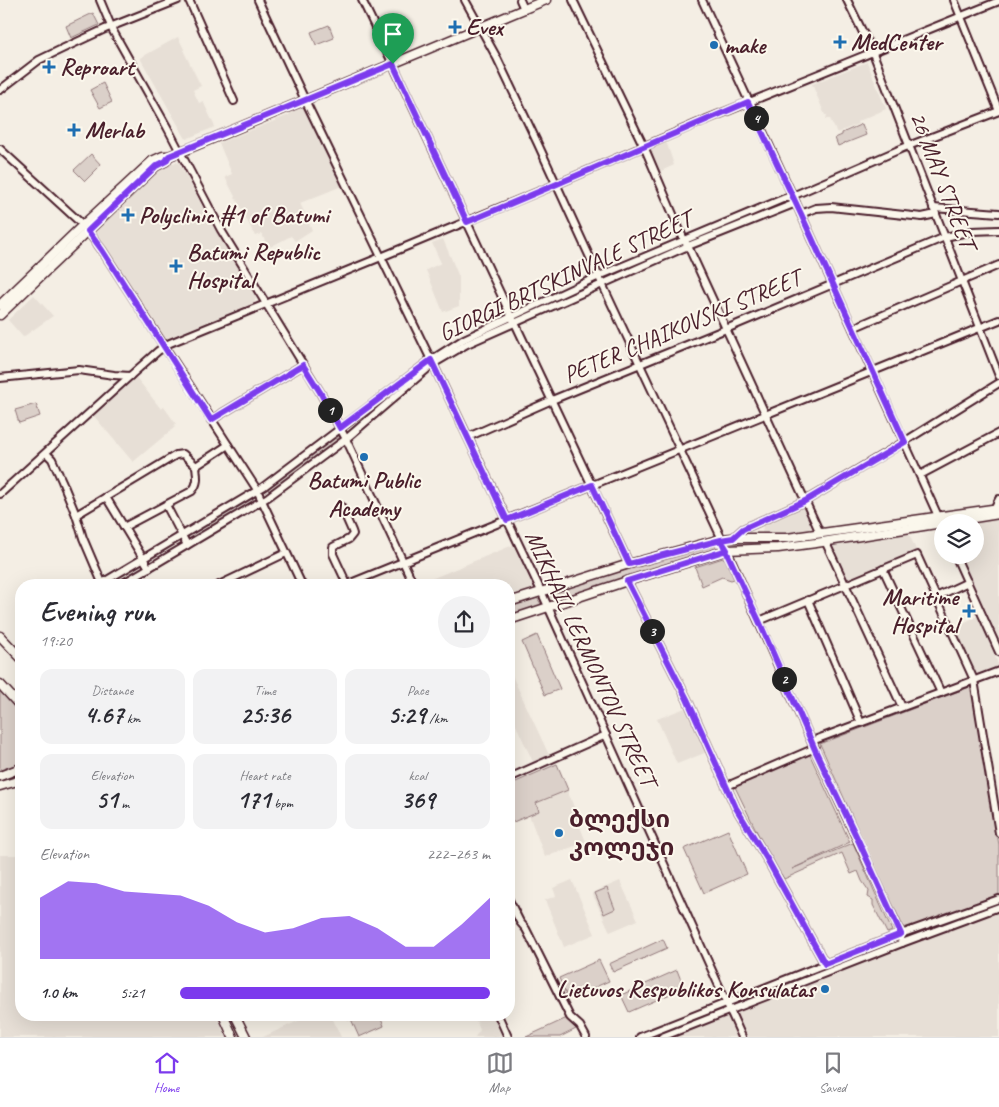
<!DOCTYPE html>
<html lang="en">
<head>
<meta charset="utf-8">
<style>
	:root { --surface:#fff; --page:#f2f2f3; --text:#2b2b33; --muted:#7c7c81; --line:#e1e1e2; --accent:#7c3aed }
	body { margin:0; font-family:Caveat,"Noto Sans Georgian",sans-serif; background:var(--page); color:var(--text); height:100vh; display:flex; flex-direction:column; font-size:19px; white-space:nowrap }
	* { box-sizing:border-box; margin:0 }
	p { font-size:16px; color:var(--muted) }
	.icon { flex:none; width:28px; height:28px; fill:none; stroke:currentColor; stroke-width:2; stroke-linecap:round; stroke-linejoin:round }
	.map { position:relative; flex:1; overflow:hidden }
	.sheet { position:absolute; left:15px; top:579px; width:500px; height:442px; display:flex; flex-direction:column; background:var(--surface); border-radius:20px; box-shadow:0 5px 20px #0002 }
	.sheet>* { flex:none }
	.fabs { position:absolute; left:934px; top:514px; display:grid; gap:10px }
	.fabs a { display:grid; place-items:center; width:50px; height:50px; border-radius:50%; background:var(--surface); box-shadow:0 5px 20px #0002; font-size:25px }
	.pin { position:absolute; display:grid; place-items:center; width:42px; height:42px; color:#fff; margin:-51px -21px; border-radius:50% 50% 50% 0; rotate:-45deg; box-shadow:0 0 5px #0007 }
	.pin .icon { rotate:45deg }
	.km { position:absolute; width:25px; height:25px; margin:-12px; border-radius:50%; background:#222; color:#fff; font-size:14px; line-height:25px; text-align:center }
	.round { display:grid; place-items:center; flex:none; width:52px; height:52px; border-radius:26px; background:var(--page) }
	.summary { display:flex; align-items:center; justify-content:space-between; height:85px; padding:0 25px }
	h1 { font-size:28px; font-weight:700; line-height:38px }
	.stats { display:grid; grid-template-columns:repeat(3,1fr); gap:8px; height:85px; padding:5px 25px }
	.stats div { display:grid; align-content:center; border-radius:12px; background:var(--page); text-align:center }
	.stats b { font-size:25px; font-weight:700 }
	.stats small { font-size:14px; font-weight:400 }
	.stats p { font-size:14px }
	.chart { height:140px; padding:10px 25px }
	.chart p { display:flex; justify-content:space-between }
	.chart svg { width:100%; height:90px; margin-top:5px; fill:var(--accent); opacity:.7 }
	ul { padding:0 25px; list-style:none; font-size:16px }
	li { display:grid; grid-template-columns:80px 60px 1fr; align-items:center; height:38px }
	li i { height:12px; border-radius:6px; background:var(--accent) }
	.dock { display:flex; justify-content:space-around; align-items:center; height:70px; border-top:1px solid var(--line); background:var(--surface); font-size:14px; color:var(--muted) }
	.dock a { display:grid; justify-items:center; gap:2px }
	.dock .selected { color:var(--accent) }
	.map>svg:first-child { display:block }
</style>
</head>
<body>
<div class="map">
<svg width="999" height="1037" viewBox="0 0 999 1037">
	<rect width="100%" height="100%" fill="#f4eee4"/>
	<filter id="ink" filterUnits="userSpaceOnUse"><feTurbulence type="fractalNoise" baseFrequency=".02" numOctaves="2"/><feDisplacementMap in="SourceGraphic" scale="10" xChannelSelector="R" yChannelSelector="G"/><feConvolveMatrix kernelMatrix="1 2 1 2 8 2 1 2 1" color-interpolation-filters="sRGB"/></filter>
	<g filter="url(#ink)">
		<g fill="#e7dfd6">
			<polygon points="178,37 184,49 184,52 201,86 193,90 199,103 203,101 215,127 186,139 140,58"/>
			<polygon points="867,62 886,109 857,122 858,124 837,133 830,119 826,119 827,115 825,115 812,84"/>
			<polygon points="304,106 342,186 300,203 312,230 295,241 291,236 268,248 262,234 255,236 225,177 232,174 219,143 289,115 293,110"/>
			<polygon points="666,141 674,165 659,172 649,151 651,147"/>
			<polygon points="176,162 179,163 205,211 256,298 254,303 165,339 93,233 135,193 152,176 163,167"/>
			<polygon points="443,239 459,277 459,306 443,312 426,270 441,263 432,243"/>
			<polygon points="34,295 53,316 23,337 8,320"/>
			<polygon points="135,376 161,409 164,407 176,424 174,424 175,427 133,462 93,415"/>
			<polygon points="802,506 813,531 788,535 762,535 763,522"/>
			<polygon points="999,519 999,638 960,555 975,555 975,523"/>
			<polygon points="908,532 918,554 850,581 847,580 830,544"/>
			<polygon points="513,545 534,589 509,598 509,585 419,584"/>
			<polygon points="978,616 999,666 973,675 952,628"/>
			<polygon points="509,669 549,755 533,762 509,710"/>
			<polygon points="685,708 707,752 677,764 657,719"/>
			<polygon points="567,790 580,822 579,824 586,842 545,857 529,815 539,811 536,803"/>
			<polygon points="0,855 21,855 21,1015 216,1015 226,1037 0,1037"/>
			<polygon points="572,880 595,934 564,947 545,900 556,896 553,888"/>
			<polygon points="620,881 638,920 610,932 592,893"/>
			<polygon points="999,910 999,1037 746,1037 735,1012"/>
			<polygon points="729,1012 741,1037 666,1037"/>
			<polygon points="311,1015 331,1015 341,1037 263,1037"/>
			<polygon points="474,1015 492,1015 501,1035 496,1037 475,1037 480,1030"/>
		</g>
		<g fill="#dbd0c9" stroke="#92787a">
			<polygon points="93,13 99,25 71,38 66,26"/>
			<polygon points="329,25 334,38 316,45 311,32"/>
			<polygon points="103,83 112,102 100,108 90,90"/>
			<polygon points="862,124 866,135 846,143 845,142 845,143 838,146 835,138 842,135 842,133"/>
			<polygon points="91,154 101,165 85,181 74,170"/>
			<polygon points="36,404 40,416 19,423 15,410"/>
			<polygon points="335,435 338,436 338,440 270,492 267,487"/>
			<polygon points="250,498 254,500 254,503 192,540 188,540 186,536 188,534"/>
			<polygon points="712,545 715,545 717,549 714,551 554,603 550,592"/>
			<polygon points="723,558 725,559 734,579 731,580 722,577 702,586 695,567"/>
			<polygon points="537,598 541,604 540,606 509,616 509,607"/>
			<polygon points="537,635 560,689 545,695 522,642"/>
			<polygon points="972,686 999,845 999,896 903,931 820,744"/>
			<polygon points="0,689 21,711 21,763 0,770"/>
			<polygon points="809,753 850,842 792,869 853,843 892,931 887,933 873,905 873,900 868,897 869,891 862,881 858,871 851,874 842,853 784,879 781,874 778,875 735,787"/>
			<polygon points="557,764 568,790 536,803 539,811 511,823 509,817 509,785"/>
			<polygon points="728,830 747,874 704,893 684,849"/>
			<polygon points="607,888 615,909 604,914 595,893"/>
			<polygon points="663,939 667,948 613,972 609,964"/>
			<polygon points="599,960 609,981 568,999 559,978"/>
			<polygon points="677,970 684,988 629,1012 621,995"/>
			<polygon points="346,1015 380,1015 384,1026 359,1037 351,1019 348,1020"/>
			<polygon points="567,1018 576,1029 560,1037 526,1037"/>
		</g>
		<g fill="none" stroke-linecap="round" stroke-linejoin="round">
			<g stroke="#4a1f2b" stroke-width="10">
				<g id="minor">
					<polyline points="100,0 113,31 167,127 221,230 320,392 346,439 414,585"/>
					<polyline points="189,0 234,101"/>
					<polyline points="258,0 305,100 433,364 541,591 742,1037"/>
					<polyline points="362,0 389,56 511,316 515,323 629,564"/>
					<polyline points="465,0 497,58 537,142 604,288 727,550 816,752 899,929 902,943"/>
					<polyline points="520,0 524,9"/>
					<polyline points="573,0 646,151 684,240 688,246 820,533"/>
					<polyline points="702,0 801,214 938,516 942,528"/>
					<polyline points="847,0 873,53 999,376"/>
					<polyline points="954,0 999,111"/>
					<polyline points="0,90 39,60 64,48 105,29 178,0"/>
					<polyline points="0,149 83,225 102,250 256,488 302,585"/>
					<polyline points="933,208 999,213"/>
					<polyline points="801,214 816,208 831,207 922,217 936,214"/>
					<polyline points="853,328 999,265"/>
					<polyline points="0,378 79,370 114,375 130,376"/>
					<polyline points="211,420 303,365"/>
					<polyline points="468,437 552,400 726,329 945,237 972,231 999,230"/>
					<polyline points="46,453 52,459 62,481 76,515 83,538 103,585"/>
					<polyline points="196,466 228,445"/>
					<polyline points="920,475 999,433"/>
					<polyline points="0,494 130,376 158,351 170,343 381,257 557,184 705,120 999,1"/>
					<polyline points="106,497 149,568"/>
					<polyline points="166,505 187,545"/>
					<polyline points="341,506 352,531 353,534 349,539 333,547 333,554 347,584"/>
					<polyline points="996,508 996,505 999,499"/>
					<path d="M76,515l100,-60 7,-1 13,12c1,10 3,17 -4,25l-68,36"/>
					<polyline points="733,538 743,529 805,501 899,445 999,383"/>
					<polyline points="825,541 902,707"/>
					<polyline points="955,555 999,652"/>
					<polyline points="883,569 941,693"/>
					<polyline points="627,581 687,699 736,808 767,859 825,964"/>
					<polyline points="102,583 263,487 431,360 464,339 599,276 785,198 797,194 903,148 999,111"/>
					<polyline points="120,585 268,497 346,439 433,364 467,344 688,246 796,203"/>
					<polyline points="219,585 286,553"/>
					<polyline points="346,585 999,320"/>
					<polyline points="936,597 968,582"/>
					<polyline points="808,600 861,723"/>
					<polyline points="759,621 917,555 974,680 999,833"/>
					<polyline points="812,741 999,671"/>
					<polyline points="509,778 606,735"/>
					<polyline points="727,786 815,748"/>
					<polyline points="509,900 520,922 526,929 570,1017 580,1026 586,1037"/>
					<polyline points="498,1015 508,1037"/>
					<polyline points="640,1037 901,934 999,899"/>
					<polyline points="662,1037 902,943 999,907"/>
				</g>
			</g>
			<g stroke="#4a1f2b" stroke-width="11">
				<g id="major">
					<polyline points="0,305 83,225 152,161 163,156 169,156 190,148 546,0"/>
					<polyline points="0,315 156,166 166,161 169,156"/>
					<polyline points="509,602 629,564 721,539 733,538 787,538 999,508"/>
					<polyline points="509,620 627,581 727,550 778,548 816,543 999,514"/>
					<polyline points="0,636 21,658"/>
					<polyline points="0,684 21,707"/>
					<polyline points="0,776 21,768"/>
					<polyline points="0,786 21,780"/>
					<polyline points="223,1015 233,1037"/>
					<polyline points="235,1015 246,1037"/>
				</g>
			</g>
			<use href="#minor" stroke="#fbf7ec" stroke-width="6"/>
			<use href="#major" stroke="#fbf7ec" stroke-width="8"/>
		</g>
	</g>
	<g fill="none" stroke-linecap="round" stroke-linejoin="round" filter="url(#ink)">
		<g stroke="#fff" stroke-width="10">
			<polyline id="route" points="393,64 169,156 166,161 156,166 88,231 102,250 211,420 303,365 320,392 340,428 431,360 507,520 592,485 629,564 721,540 759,621 816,752 859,842 901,934 825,964 767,859 736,808 687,699 627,581 727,550 721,540 733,538 743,529 805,501 905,442 801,214 748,102 706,120 557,184 467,222 393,64"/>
		</g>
		<use href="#route" stroke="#7c3aed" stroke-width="6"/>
	</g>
	<g fill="#1f6fb2" stroke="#fbf7ec" stroke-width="2">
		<path d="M452.5 19.5h5v5h5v5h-5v5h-5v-5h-5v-5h5z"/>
		<path d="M837.5 34.5h5v5h5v5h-5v5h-5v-5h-5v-5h5z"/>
		<circle cx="714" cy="45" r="5"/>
		<path d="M46.5 59.5h5v5h5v5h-5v5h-5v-5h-5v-5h5z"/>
		<path d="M71.5 122.5h5v5h5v5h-5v5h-5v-5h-5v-5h5z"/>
		<path d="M125.5 207.5h5v5h5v5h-5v5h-5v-5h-5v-5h5z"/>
		<path d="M173.5 258.5h5v5h5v5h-5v5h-5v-5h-5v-5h5z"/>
		<circle cx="364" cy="457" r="5"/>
		<path d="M966.5 603.5h5v5h5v5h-5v5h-5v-5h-5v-5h5z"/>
		<circle cx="559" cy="833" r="5"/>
		<circle cx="825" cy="989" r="5"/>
	</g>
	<g text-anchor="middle" stroke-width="4" stroke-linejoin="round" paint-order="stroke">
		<g font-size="24" font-weight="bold" fill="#4a1f2b" stroke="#fbf7ec" text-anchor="start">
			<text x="466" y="35">Evex</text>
			<text x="851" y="50">MedCenter</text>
			<text x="724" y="53">make</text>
			<text x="60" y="75">Reproart</text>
			<text x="85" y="138">Merlab</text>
			<text x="139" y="223">Polyclinic #1 of Batumi</text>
			<text x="187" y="260">Batumi Republic<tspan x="187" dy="28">Hospital</tspan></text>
			<text x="364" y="488" text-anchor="middle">Batumi Public<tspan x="364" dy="28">Academy</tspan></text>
			<text x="958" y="605" text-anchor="end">Maritime<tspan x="958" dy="28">Hospital</tspan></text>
			<text x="569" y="827">ბლექსი<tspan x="569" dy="28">კოლეჯი</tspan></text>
			<text x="815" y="997" text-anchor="end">Lietuvos Respublikos Konsulatas</text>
		</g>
		<g font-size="24" fill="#4a1f2b" stroke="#fbf7ec">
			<text transform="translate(943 180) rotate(69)" y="8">26 MAY STREET</text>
			<text transform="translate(565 276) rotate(-25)" y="8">GIORGI BRTSKINVALE STREET</text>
			<text transform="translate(682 326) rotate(-23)" y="8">PETER CHAIKOVSKI STREET</text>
			<text transform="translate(591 658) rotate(65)" y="8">MIKHAIL LERMONTOV STREET</text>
		</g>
	</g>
</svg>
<div class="fabs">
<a><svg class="icon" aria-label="layers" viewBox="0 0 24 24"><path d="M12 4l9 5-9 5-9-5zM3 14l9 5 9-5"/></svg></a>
</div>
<div class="pin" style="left:393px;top:64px;background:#1e9e55"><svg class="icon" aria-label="arrive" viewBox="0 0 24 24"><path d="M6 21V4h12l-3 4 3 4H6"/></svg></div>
<b class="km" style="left:330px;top:410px">1</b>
<b class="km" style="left:784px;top:679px">2</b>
<b class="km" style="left:652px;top:631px">3</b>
<b class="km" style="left:756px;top:118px">4</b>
<section class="sheet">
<div class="summary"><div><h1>Evening run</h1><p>19:20</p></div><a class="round"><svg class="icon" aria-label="share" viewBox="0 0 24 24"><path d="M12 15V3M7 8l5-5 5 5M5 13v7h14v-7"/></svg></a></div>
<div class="stats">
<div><p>Distance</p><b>4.67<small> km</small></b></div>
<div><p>Time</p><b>25:36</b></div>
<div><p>Pace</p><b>5:29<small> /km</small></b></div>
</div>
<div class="stats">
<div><p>Elevation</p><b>51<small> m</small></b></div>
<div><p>Heart rate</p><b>171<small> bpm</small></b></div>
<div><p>kcal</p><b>369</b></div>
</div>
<div class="chart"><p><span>Elevation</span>222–263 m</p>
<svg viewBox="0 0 160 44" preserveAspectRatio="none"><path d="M0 44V14L10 6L20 7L30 11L40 12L50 13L60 18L70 26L80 31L90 29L100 24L110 23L120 29L130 38L140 38L150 27L160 14V44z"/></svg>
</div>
<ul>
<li><b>1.0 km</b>5:21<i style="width:100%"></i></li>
</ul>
</section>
</div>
<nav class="dock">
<a class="selected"><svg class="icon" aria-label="home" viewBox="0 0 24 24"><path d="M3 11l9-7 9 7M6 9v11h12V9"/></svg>Home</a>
<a><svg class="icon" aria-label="map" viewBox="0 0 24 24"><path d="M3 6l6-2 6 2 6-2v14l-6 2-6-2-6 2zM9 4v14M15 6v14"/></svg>Map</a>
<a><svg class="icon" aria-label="saved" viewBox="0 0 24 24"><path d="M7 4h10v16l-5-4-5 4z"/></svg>Saved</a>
</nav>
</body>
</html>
